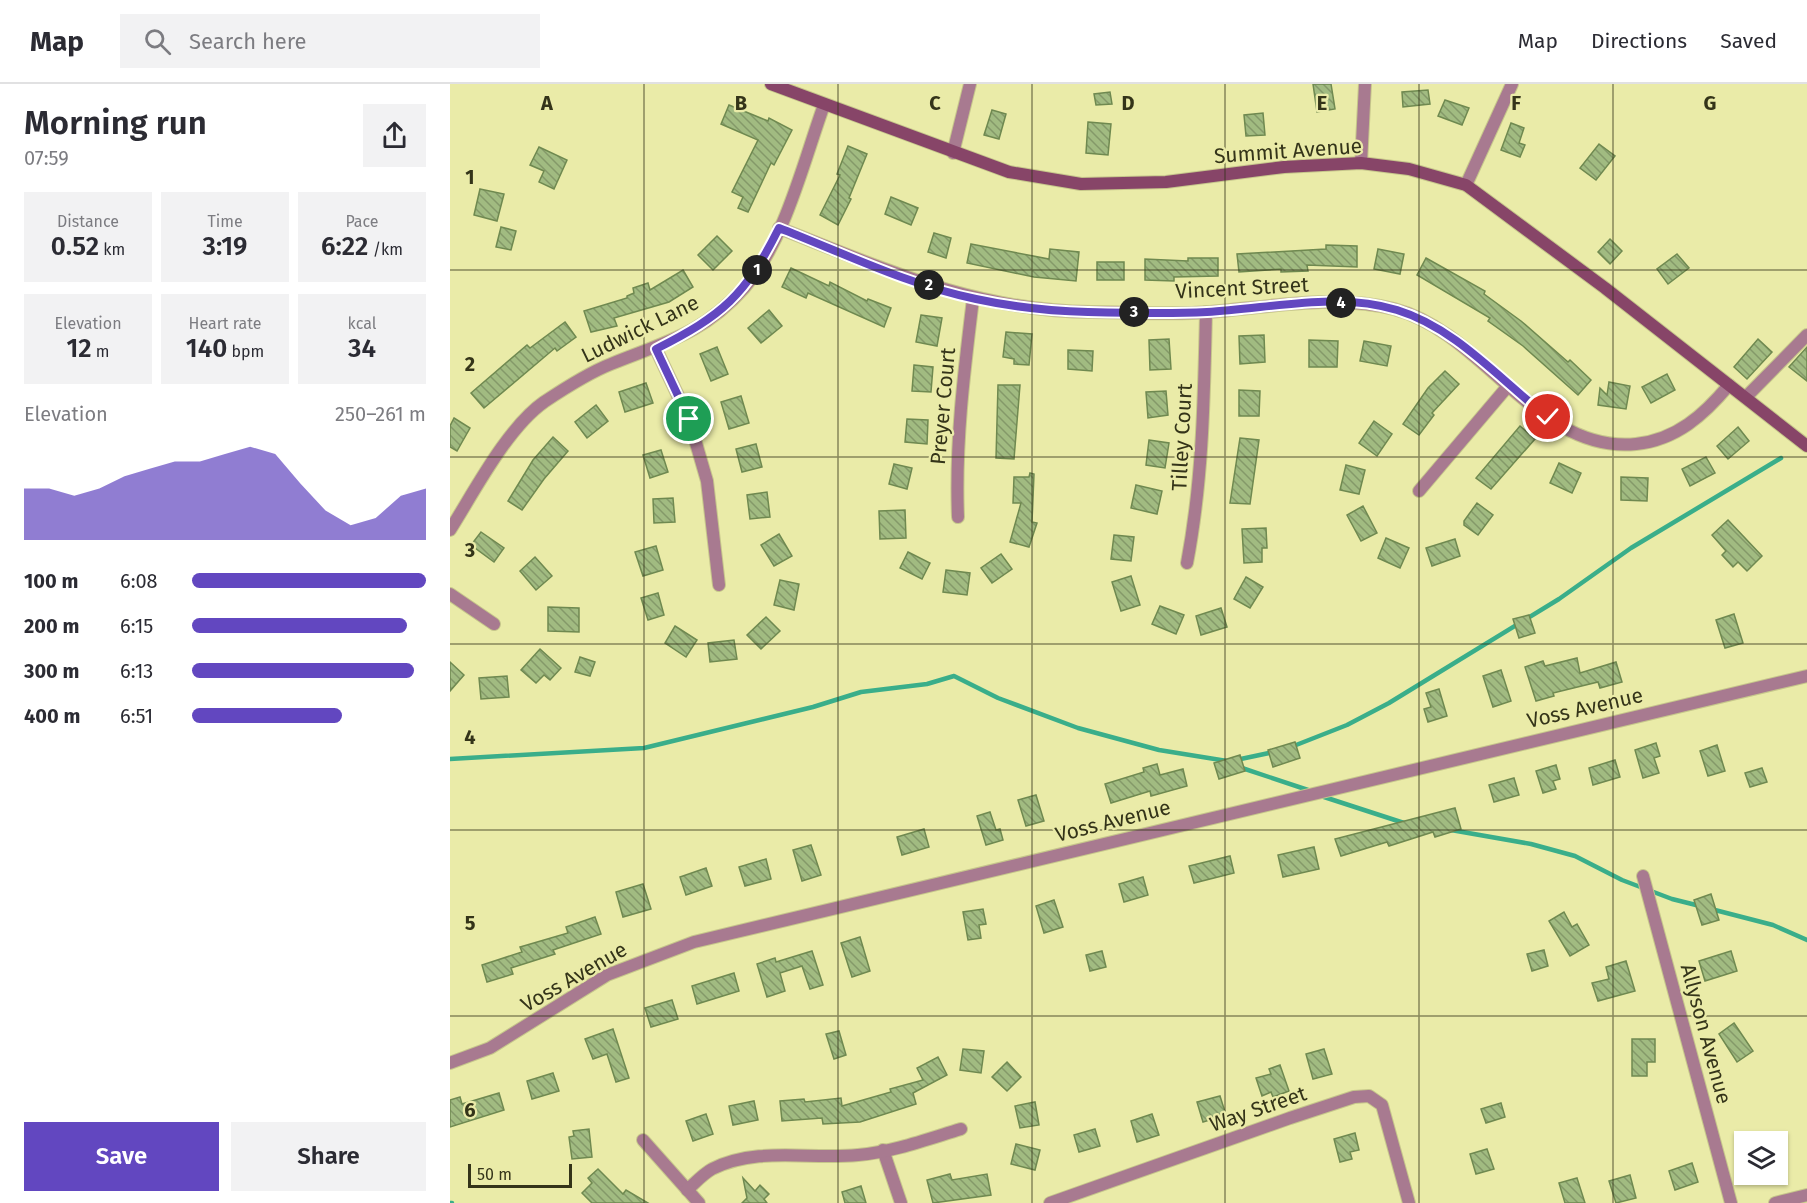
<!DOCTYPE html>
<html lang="en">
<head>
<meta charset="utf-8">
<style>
	:root { --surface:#fff; --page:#f2f2f3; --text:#2b2b33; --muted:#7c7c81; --line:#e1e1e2; --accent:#6247c0 }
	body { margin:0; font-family:"Fira Sans",sans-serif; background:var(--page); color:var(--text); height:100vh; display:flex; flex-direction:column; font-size:22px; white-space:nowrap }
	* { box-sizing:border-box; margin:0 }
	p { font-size:20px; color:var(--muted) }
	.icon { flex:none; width:33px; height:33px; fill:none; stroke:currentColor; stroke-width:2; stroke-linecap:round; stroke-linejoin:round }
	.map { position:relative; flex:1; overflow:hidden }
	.panel { display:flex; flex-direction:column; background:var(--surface); width:450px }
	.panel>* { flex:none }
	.buttons { position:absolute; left:1284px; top:1047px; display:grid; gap:12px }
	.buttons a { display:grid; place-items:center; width:54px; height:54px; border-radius:0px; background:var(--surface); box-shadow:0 2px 4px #0004; font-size:30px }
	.scale { position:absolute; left:18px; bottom:15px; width:104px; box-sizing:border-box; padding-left:6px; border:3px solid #343419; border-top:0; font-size:16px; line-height:21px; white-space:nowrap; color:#343419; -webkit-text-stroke:4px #eaeba8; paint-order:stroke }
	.pin { position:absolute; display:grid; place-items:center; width:51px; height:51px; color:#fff; margin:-26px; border:3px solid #fff; border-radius:50%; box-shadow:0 2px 6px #0007 }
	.km { position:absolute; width:30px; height:30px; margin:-15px; border-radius:50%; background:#222; color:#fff; font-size:16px; line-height:30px; text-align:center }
	.round { display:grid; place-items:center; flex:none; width:63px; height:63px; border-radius:0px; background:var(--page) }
	.headline { display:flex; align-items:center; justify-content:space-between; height:102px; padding:0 24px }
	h1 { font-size:33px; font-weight:600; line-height:45px }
	.figures { display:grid; grid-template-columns:repeat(3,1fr); gap:9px; height:102px; padding:6px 24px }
	.figures div { display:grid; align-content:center; border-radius:0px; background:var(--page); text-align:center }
	.figures b { font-size:26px; font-weight:600 }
	.figures small { font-size:16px; font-weight:400 }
	.figures p { font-size:16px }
	.chart { height:168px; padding:12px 24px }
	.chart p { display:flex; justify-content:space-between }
	.chart svg { width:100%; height:108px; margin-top:6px; fill:var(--accent); opacity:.7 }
	.button { display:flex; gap:12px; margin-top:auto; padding:12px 24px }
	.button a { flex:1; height:69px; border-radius:0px; background:var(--accent); color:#fff; font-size:24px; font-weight:600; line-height:69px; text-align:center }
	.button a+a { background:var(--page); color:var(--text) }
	ul { padding:0 24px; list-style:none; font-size:20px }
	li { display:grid; grid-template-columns:96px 72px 1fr; align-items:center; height:45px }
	li i { height:15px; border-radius:8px; background:var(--accent) }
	header { display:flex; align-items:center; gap:36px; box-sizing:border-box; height:84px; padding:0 30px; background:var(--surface); border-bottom:2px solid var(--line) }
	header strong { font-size:28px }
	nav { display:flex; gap:33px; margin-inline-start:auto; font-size:21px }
	.search { width:420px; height:54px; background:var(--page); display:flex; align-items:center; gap:15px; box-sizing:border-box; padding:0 21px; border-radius:0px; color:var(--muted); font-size:22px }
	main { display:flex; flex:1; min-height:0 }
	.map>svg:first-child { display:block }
</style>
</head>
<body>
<header>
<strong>Map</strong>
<div class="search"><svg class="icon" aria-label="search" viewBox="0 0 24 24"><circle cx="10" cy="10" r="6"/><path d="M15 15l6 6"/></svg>Search here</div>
<nav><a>Map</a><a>Directions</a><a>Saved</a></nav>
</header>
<main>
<section class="panel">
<div class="headline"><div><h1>Morning run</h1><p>07:59</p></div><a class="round"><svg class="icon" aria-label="share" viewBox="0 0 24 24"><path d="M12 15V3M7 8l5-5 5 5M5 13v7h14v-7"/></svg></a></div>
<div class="figures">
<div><p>Distance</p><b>0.52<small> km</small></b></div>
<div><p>Time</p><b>3:19</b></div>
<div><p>Pace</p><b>6:22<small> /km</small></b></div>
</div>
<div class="figures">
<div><p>Elevation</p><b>12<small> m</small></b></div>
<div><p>Heart rate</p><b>140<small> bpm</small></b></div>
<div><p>kcal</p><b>34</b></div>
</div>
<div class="chart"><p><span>Elevation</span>250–261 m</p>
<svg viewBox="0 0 160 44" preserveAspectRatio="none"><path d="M0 44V23L10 23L20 26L30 23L40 18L50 15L60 12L70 12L80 9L90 6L100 9L110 21L120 32L130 38L140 35L150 26L160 23V44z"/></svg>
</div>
<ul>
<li><b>100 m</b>6:08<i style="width:100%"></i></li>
<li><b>200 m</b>6:15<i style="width:92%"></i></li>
<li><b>300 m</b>6:13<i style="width:95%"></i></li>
<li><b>400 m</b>6:51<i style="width:64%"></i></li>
</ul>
<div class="button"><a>Save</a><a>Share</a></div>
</section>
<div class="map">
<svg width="1357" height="1119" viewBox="0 0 1357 1119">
	<defs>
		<pattern id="building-back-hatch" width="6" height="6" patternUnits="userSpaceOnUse" patternTransform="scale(1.5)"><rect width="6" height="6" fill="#a1bb81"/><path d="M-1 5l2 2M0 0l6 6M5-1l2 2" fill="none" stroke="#849969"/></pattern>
	</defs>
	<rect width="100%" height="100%" fill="#eaeba8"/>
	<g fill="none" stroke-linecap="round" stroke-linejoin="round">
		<g stroke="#3aae8a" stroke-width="4.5">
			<polyline points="841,663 897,641 939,619 1109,515 1181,464 1331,374"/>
			<polyline points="0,675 194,664 363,623 411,608 477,600 504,592 548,614 628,644 709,666 777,677"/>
			<polyline points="786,676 824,668"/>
			<polyline points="789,683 861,707"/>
			<polyline points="871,712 954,739"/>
			<polyline points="1001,746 1081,760 1125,772 1172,796 1222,815 1250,822"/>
			<polyline points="1261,825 1323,841 1357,856"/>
			<polyline points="0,1119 2,1119"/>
		</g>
	</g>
	<g fill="url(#building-back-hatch)" stroke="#6f8950" stroke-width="1.5">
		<polygon points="863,0 881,0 885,25 867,28"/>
		<polygon points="978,6 980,20 953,23 952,8"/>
		<polygon points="660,8 662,20 646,21 644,10"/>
		<polygon points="995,16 1019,24 1012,41 988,32"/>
		<polygon points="279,21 318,37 319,34 342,46 324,81 321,79 298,128 288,124 293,113 282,108 308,56 271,40"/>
		<polygon points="542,26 556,30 549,55 534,51"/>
		<polygon points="813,29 815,51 796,52 794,31"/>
		<polygon points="638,38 661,40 658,71 636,69"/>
		<polygon points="1061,39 1074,44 1069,59 1075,61 1070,73 1051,66"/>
		<polygon points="1149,60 1165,72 1146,96 1130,84"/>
		<polygon points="398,62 417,70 399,114 401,115 388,141 370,131 390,91 387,90"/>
		<polygon points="89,63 117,76 104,105 89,98 94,87 80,81"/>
		<polygon points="30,105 54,110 47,137 24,131"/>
		<polygon points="441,113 468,124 461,141 435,130"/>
		<polygon points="51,143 66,147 61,166 46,163"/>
		<polygon points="484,149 501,154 496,174 478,168"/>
		<polygon points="267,152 282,167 263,186 248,171"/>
		<polygon points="1160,155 1172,167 1160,180 1148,168"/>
		<polygon points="521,160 599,175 600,165 629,168 626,197 584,193 517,179"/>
		<polygon points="876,161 907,162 907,183 857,181 858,187 831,188 831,185 789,188 787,170 876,165"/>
		<polygon points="928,165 954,170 950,190 924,185"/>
		<polygon points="1227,170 1239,184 1218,200 1207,185"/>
		<polygon points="738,174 768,174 768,192 724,193 724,197 695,196 695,175 738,177"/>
		<polygon points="976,174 1035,207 1034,210 1071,237 1118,278 1120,276 1141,296 1128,311 1073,262 1038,237 1040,234 967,191"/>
		<rect x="647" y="178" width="27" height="18"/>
		<polygon points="341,184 379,202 380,198 417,217 418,215 441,224 434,243 358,209 356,214 332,203"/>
		<polygon points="233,186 243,203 219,218 164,234 167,242 141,248 134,227 177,214 177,212 184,209 183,204 198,199 200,206"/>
		<polygon points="319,226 332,242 311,259 298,244"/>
		<polygon points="471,231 492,234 487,262 466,258"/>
		<polygon points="115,238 126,253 107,267 105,264 34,324 21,309 77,261 80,264"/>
		<polygon points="556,248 582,250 579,281 564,280 564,275 553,273"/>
		<polygon points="814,251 815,278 790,280 789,252"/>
		<polygon points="719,255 721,285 700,286 699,256"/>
		<polygon points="1308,255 1322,268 1297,295 1284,283"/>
		<polygon points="859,256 888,257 887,283 859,283"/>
		<polygon points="914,257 941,262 937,282 910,277"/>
		<polygon points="267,263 278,290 261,297 250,270"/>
		<polygon points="1357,263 1357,297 1339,283"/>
		<polygon points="618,266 643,267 642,287 618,285"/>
		<polygon points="464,281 483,283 481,308 462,307"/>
		<polygon points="995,287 1009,300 982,329 984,331 969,351 953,340 978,304"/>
		<polygon points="1217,290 1225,306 1201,319 1192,303"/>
		<polygon points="1159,298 1180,302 1176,325 1148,321 1150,304 1157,311"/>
		<polygon points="196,299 203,319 175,328 169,308"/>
		<polygon points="548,301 570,301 564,375 546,374"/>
		<polygon points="789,306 810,307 809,332 789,332"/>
		<polygon points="716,307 718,331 698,334 696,308"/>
		<polygon points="291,312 299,339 279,345 271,318"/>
		<polygon points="146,321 158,337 137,354 125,338"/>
		<polygon points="4,334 20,344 7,367 0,363 0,342"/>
		<polygon points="457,335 478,336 477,360 455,358"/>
		<polygon points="924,337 942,350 927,372 909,359"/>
		<polygon points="1070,342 1085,355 1041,405 1026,394"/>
		<polygon points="1288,343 1299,357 1278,375 1267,362"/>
		<polygon points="103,353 118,367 94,395 72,426 58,417 83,376"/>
		<polygon points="790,354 809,356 800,420 780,419"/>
		<polygon points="699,356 719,359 715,384 696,381"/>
		<polygon points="306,360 312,383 292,388 286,365"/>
		<polygon points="211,366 218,388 200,394 193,371"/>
		<polygon points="1256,373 1265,389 1240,402 1232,385"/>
		<polygon points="1109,379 1131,389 1122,409 1100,399"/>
		<polygon points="444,380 462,384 457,405 439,400"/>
		<polygon points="896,381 915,386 909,410 890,406"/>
		<polygon points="580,389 584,390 582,438 587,439 579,463 560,458 571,419 563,419 564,393 579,393"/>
		<polygon points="1171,393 1198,394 1197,417 1171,416"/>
		<polygon points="686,401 712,407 707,430 681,424"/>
		<polygon points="317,408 320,433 300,435 297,411"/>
		<polygon points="223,414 225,438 204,439 203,415"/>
		<polygon points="1027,419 1043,431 1028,451 1014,441 1014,437"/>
		<polygon points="913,422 927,449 911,457 897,431"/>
		<polygon points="455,426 456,454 430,455 429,427"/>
		<polygon points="1278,436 1312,472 1297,487 1288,478 1283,483 1272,471 1276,467 1262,451"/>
		<polygon points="816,444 817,464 812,464 812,478 794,479 792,445"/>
		<polygon points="31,448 54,464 44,478 21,461"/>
		<polygon points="329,450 342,472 324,482 311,461"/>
		<polygon points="664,451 684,453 681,477 661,475"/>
		<polygon points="936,454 959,464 950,484 928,474"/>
		<polygon points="1005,455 1010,472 982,482 976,464"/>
		<polygon points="206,462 213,486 193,492 185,468"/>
		<polygon points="458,468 480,479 472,495 450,484"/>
		<polygon points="551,470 562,485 542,499 531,484"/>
		<polygon points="85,473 102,492 86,506 70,487"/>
		<polygon points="496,486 520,489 517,511 493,508"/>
		<polygon points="681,492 690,521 671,527 662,498"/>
		<polygon points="796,493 813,503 800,524 784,515"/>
		<polygon points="330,496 349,500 344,526 324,521"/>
		<polygon points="208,509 214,531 198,536 191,514"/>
		<polygon points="710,522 734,531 726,550 702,540"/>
		<polygon points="98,523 129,524 129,548 98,547"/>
		<polygon points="771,524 777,543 751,551 746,532"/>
		<polygon points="1284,530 1293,559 1275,564 1266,536"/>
		<polygon points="1079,531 1085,549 1069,554 1063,535"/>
		<polygon points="316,533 330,547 311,565 297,551"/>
		<polygon points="225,542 247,556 236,573 215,559"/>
		<polygon points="284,556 287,575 260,578 258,559"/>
		<polygon points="90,565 111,584 100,596 94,591 86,599 71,586"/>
		<polygon points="130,573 145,578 140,592 125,588"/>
		<polygon points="1127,574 1130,589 1166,578 1172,598 1150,604 1148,598 1103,609 1104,612 1086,617 1075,583 1093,577 1095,582"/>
		<polygon points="0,578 14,591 0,607"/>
		<polygon points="1051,586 1061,617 1043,623 1033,592"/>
		<polygon points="57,592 59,613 31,615 29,594"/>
		<polygon points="989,605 997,632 978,638 974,625 981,623 976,609"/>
		<polygon points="845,658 850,674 823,683 818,666"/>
		<polygon points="1206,659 1210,672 1204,674 1209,689 1193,694 1185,666"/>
		<polygon points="1267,661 1275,687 1258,692 1250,667"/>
		<polygon points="790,671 795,687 769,695 764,679"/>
		<polygon points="1165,676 1170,693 1143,701 1139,684"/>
		<polygon points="707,680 710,691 733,685 737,702 701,712 700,707 661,719 655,700 694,688 693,684"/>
		<polygon points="1106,681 1110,695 1103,697 1106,705 1093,709 1086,687"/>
		<polygon points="1312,684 1317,698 1300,703 1295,689"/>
		<polygon points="1064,694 1069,711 1044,718 1039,701"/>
		<polygon points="586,711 594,737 576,742 568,716"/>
		<polygon points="1005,724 1011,745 985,753 983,748 939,762 937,758 891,772 885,755"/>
		<polygon points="540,728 546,746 550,745 553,756 536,761 527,732"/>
		<polygon points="474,745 479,763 452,771 447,753"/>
		<polygon points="361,761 371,791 352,797 343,766"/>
		<polygon points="864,763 869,785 833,793 828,771"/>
		<polygon points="780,772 784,789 744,799 739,782"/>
		<polygon points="316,775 321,795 295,802 289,783"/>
		<polygon points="256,784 262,802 236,811 230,793"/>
		<polygon points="693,793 698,811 674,818 669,800"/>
		<polygon points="193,800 201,825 173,833 166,808"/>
		<polygon points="1261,810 1269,836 1252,841 1244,816"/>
		<polygon points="604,816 613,843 594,849 586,822"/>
		<polygon points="533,825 536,840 529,841 531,854 518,856 513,828"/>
		<polygon points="1114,828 1122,843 1127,840 1139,861 1120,872 1099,837"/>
		<polygon points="145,833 151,850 103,866 105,870 61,884 63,890 37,898 32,881 72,868 70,863 118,849 116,843"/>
		<polygon points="410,853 420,887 402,893 391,859"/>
		<polygon points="1094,866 1098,882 1082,887 1077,870"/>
		<polygon points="362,867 373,901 360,905 352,882 330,889 335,907 317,913 307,880 325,874 326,878"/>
		<polygon points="652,867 656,883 640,887 636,871"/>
		<polygon points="1281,867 1287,887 1255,897 1249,877"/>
		<polygon points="1176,877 1185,907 1148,917 1142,899 1159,895 1156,883"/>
		<polygon points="284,889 289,907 247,920 242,902"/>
		<polygon points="222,916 228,935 201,943 195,924"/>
		<polygon points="1284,939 1303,967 1287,978 1269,950"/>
		<polygon points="163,945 179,994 166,998 157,970 143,975 135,955"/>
		<polygon points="389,947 396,971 384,975 376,950"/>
		<polygon points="1182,955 1205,955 1205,978 1197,978 1197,992 1182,992"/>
		<polygon points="513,965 534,967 531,989 510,986"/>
		<polygon points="874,965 882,990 863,995 856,970"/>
		<polygon points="488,973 497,991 463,1009 466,1020 410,1038 373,1040 372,1034 332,1037 330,1017 354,1015 355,1018 391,1014 392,1022 441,1008 440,1005 473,996 467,984"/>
		<polygon points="557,978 571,993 557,1007 542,993"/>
		<polygon points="830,981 839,1007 823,1013 821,1008 812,1012 806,994 821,990 819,985"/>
		<polygon points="103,989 109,1007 82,1015 77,997"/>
		<polygon points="49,1009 54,1026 0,1043 0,1016 10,1013 12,1020"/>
		<polygon points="770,1012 776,1031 753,1038 747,1018"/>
		<polygon points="304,1017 308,1036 283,1041 279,1022"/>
		<polygon points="585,1018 589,1041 570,1044 565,1022"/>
		<polygon points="1051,1019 1055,1033 1036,1039 1031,1025"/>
		<polygon points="256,1030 263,1050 243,1057 236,1037"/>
		<polygon points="702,1030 709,1051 687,1058 681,1037"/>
		<polygon points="139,1045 142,1073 122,1075 119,1053 124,1052 123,1047"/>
		<polygon points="645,1045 650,1062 629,1068 624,1051"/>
		<polygon points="905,1049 909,1066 900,1068 902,1075 890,1078 884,1055"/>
		<polygon points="566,1060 590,1066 585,1086 561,1080"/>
		<polygon points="1037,1065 1044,1085 1026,1090 1020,1070"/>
		<polygon points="1242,1079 1248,1098 1225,1106 1219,1087"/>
		<polygon points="148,1085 173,1110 176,1106 198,1119 142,1119 132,1109 142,1099 138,1094"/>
		<polygon points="500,1090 502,1096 537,1090 541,1111 483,1119 477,1096"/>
		<polygon points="1180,1091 1186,1114 1166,1119 1159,1097"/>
		<polygon points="293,1094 305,1107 310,1101 319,1110 314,1115 317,1119 292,1119 297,1114"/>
		<polygon points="1127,1094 1135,1119 1115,1119 1109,1099"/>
		<polygon points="411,1102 416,1119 395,1119 392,1108"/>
	</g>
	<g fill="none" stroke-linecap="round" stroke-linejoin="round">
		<g stroke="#c6c68b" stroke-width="14">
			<g id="minor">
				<polyline points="503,69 520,0"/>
				<polyline points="911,79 915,0"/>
				<polyline points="1016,101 1062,0"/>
				<path d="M329,144c105,41 197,83 312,84 39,0 80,3 119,0 60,-5 125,-18 184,-3 90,23 143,145 242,135 40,-4 68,-29 93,-59"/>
				<polyline points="206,265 239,335 257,397 269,501"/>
				<polyline points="1296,313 1357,251"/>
				<polyline points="969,407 1058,302"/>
				<path d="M508,433c-3,-73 6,-145 15,-218"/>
				<path d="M0,446c24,-38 57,-102 94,-128 21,-14 44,-29 67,-38 54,-22 92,-30 133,-76 41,-47 59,-125 80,-183"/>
				<path d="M737,479c16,-84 17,-166 19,-251"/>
				<polyline points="0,510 44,540"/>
				<polyline points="1193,792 1281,1119"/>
				<polyline points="0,979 40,964 157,891 244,858 1357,592"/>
				<polyline points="193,1056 249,1119"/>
				<polyline points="433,1066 451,1119"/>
				<path d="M237,1106c8,-7 16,-16 25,-21 46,-23 97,-9 146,-14 35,-3 70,-16 103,-26"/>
				<polyline points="600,1119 840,1034 904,1013 919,1012 932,1021 959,1119"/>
				<polyline points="1325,1119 1357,1111"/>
			</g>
		</g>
		<g stroke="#c6c68b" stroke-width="14">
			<polyline id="secondary" points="321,0 559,88 631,100 716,98 834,83 911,79 959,85 1016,101 1155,204 1357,362"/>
		</g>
		<use href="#minor" stroke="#a87a90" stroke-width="12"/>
		<use href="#secondary" stroke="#874568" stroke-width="12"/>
	</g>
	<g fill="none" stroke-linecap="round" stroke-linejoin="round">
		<g stroke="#fff" stroke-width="12">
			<path id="route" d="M239,335l-33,-70c67,-34 89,-53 123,-121 62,24 132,58 197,71 37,8 75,12 112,13 40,1 80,2 119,0 61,-3 130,-21 190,-2 59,18 103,70 151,107"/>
		</g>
		<use href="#route" stroke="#6247c0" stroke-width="8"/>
	</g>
	<path fill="none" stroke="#343419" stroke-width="1.5" stroke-opacity="0.55" d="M194,0v1119M388,0v1119M582,0v1119M775,0v1119M969,0v1119M1163,0v1119M0,186h1357M0,373h1357M0,560h1357M0,746h1357M0,932h1357"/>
	<g text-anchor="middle" stroke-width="4.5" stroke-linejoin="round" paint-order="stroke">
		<g font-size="21" fill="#343419" stroke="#eaeba8">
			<text transform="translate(838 67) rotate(-4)" y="7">Summit Avenue</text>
			<text transform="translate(792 204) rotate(-3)" y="7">Vincent Street</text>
			<text transform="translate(190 245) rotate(-26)" y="7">Ludwick Lane</text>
			<text transform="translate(493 322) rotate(-85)" y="7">Preyer Court</text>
			<text transform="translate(732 353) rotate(-87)" y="7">Tilley Court</text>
			<text transform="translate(1135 624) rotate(-13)" y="7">Voss Avenue</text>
			<text transform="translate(663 737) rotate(-14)" y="7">Voss Avenue</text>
			<text transform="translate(124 893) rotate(-30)" y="7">Voss Avenue</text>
			<text transform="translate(1256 950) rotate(75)" y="7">Allyson Avenue</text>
			<text transform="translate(808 1025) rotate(-19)" y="7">Way Street</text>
		</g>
	</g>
	<g font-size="20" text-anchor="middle" font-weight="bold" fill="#343419" stroke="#eaeba8" stroke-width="4.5" stroke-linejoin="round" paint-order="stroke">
		<text x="97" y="26">A</text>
		<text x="291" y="26">B</text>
		<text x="485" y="26">C</text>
		<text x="678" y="26">D</text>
		<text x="872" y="26">E</text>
		<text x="1066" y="26">F</text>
		<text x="1260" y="26">G</text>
		<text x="20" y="100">1</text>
		<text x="20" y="287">2</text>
		<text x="20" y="473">3</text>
		<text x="20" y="660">4</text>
		<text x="20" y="846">5</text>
		<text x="20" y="1033">6</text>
	</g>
</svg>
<div class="buttons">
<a><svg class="icon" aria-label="layers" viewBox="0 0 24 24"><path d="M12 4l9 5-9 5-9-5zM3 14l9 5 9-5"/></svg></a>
</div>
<div class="scale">50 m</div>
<div class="pin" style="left:239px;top:335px;background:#1e9e55"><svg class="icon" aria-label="arrive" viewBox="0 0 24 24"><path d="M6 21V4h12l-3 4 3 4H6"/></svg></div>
<div class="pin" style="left:1098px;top:333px;background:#d93025"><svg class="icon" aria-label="check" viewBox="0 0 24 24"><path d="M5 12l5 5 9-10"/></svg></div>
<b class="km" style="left:307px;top:186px">1</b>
<b class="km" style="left:479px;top:201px">2</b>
<b class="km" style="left:684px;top:228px">3</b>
<b class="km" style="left:891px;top:219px">4</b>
</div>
</main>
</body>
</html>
